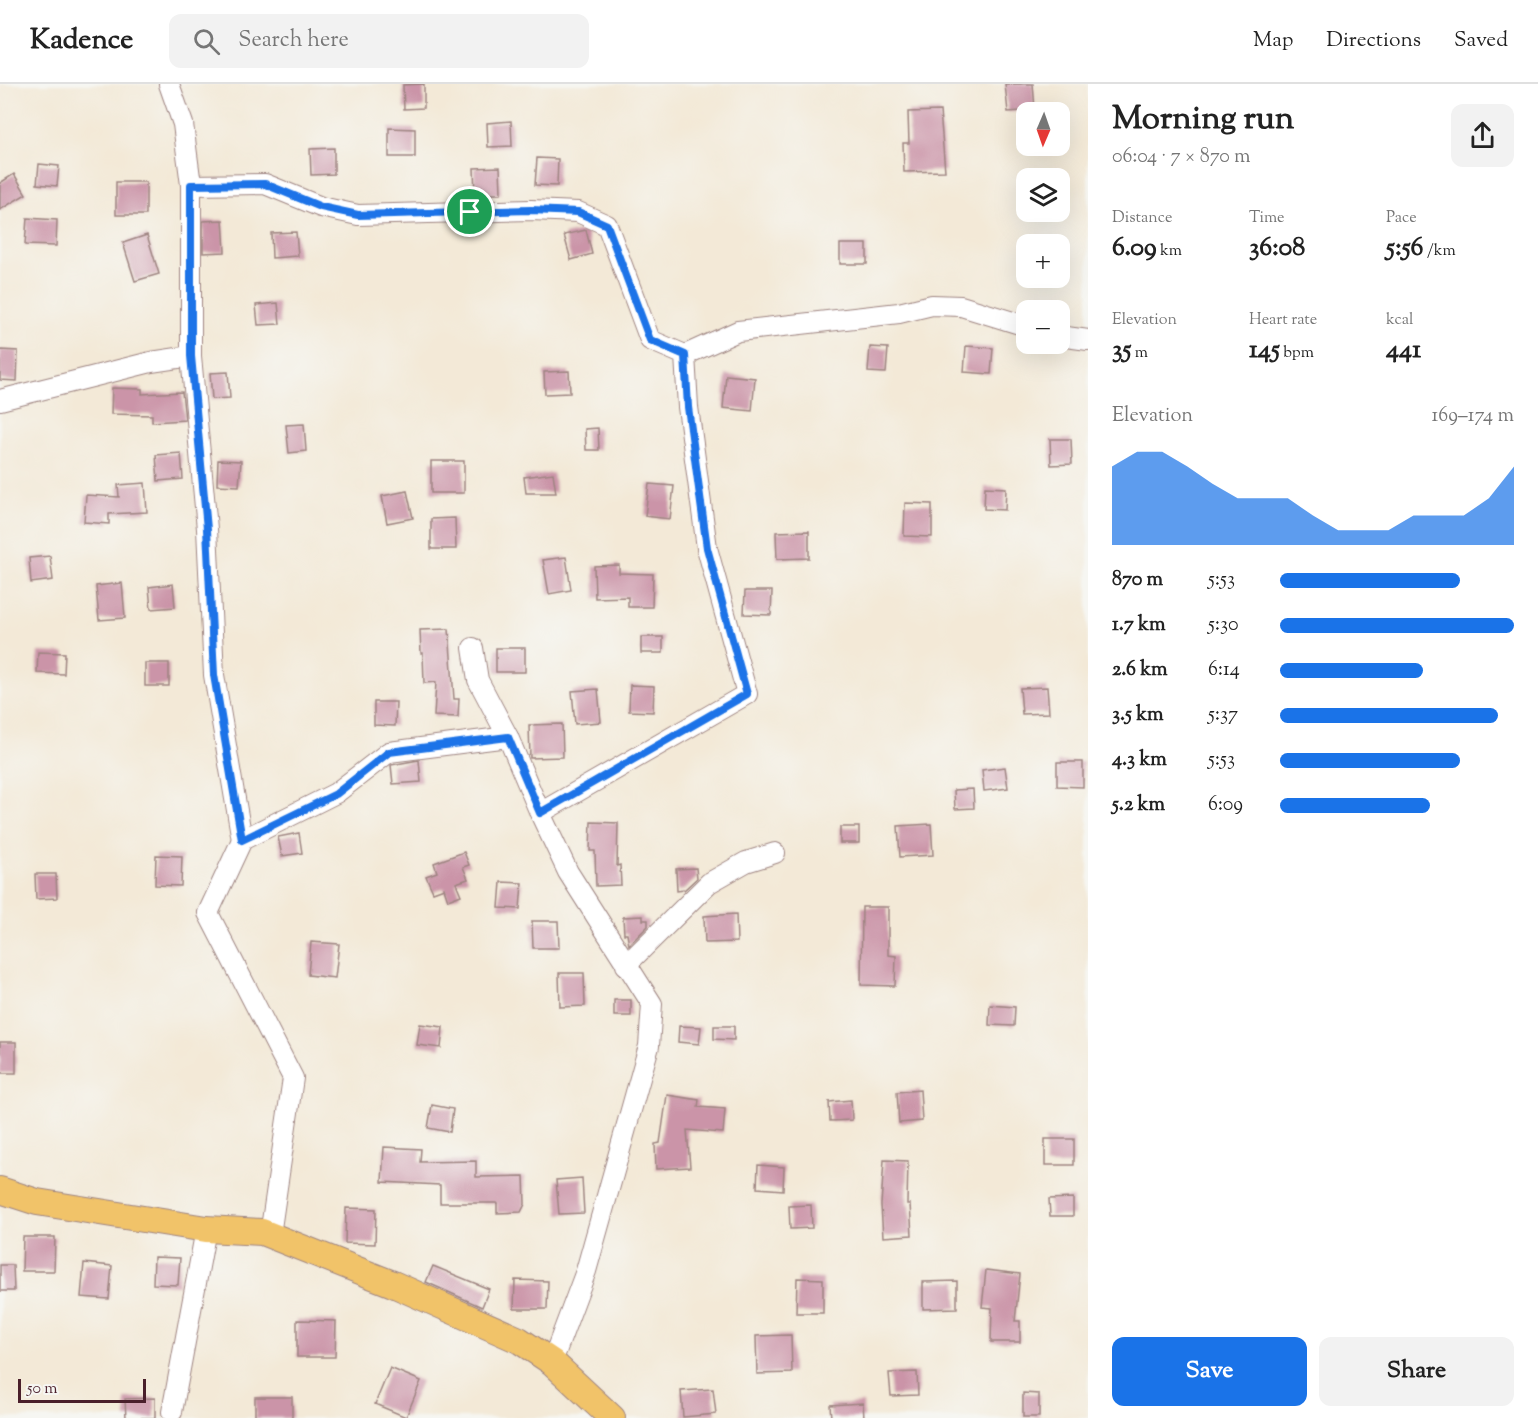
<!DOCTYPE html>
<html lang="en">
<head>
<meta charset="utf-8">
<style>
	:root { --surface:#fff; --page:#f2f2f2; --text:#222; --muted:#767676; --line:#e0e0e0; --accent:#1a73e8 }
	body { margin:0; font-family:"Sorts Mill Goudy",serif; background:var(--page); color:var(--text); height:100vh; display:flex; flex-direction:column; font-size:22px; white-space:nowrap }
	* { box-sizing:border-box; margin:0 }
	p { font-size:20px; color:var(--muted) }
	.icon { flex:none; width:33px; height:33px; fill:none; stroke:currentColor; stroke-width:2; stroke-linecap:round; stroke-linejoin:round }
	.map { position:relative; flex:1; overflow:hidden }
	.sheet { display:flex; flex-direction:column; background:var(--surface); width:450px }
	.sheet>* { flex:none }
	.needle { width:39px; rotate:182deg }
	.controls { position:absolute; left:1016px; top:18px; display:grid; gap:12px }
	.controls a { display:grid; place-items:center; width:54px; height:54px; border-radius:12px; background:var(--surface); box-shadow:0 6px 24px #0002; font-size:30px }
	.scale { position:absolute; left:18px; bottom:15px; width:128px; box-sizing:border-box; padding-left:6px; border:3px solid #4a1f2b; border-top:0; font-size:16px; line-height:21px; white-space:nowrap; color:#4a1f2b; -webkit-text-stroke:4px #f6f6f2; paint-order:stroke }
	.pin { position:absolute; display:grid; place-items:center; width:51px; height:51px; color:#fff; margin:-26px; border:3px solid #fff; border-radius:50%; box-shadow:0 2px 6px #0007 }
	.round { display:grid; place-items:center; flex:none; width:63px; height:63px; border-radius:12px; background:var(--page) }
	.head { display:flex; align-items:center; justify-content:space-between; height:102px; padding:0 24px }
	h1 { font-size:33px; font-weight:800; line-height:45px }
	.stats { display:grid; grid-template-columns:repeat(3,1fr); gap:9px; height:102px; padding:6px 24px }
	.stats div { display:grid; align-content:center }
	.stats b { font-size:26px; font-weight:800 }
	.stats small { font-size:16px; font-weight:400 }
	.stats p { font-size:16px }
	.chart { height:168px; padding:12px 24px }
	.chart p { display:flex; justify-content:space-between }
	.chart svg { width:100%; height:108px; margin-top:6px; fill:var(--accent); opacity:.7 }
	.action { display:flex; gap:12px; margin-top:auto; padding:12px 24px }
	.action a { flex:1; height:69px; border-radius:12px; background:var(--accent); color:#fff; font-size:24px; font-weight:800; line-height:69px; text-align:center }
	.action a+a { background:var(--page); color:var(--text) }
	ul { padding:0 24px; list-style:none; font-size:20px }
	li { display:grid; grid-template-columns:96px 72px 1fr; align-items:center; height:45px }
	li i { height:15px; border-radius:8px; background:var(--accent) }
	header { display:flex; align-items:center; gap:36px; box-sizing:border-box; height:84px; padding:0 30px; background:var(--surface); border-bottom:2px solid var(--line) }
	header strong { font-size:28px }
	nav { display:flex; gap:33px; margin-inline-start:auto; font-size:21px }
	.search { width:420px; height:54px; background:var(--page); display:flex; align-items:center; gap:15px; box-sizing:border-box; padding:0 21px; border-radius:12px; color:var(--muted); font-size:22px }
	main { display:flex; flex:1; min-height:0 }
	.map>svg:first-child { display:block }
</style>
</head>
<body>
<header>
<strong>Kadence</strong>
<div class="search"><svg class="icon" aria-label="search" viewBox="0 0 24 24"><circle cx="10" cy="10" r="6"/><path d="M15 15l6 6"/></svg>Search here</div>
<nav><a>Map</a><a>Directions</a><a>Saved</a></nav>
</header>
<main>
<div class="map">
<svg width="1088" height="1334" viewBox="0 0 1088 1334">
	<rect width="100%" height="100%" fill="#f6f6f2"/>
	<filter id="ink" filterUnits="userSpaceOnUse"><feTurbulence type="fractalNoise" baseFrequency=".0167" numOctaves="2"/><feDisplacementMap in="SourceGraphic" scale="12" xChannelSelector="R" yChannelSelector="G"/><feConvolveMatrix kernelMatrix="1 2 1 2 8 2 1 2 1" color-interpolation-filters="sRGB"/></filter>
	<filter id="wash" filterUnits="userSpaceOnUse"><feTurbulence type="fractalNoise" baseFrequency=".008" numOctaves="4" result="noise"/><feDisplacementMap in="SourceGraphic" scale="24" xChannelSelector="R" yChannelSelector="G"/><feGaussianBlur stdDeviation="1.35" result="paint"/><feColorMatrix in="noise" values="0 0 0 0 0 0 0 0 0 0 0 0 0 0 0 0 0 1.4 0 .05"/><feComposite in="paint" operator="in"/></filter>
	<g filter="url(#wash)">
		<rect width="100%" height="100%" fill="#f3e9d7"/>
		<g id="blocks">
			<g fill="#cb94a8">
				<polygon points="424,0 424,24 404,25 403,1"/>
				<polygon points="1005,0 1033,0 1035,26 1008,28"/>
				<polygon points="940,27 945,87 904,88 903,59 909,59 908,28"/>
				<polygon points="511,37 512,62 488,63 487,39"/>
				<polygon points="389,44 415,45 415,73 389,73"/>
				<polygon points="334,64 334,90 311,91 310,65"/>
				<polygon points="537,74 558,75 557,102 535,101"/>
				<polygon points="39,80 59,82 57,102 37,100"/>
				<polygon points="500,83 501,110 475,110 474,84"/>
				<polygon points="14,90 26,110 0,126 0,99"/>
				<rect x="116" y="98" width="30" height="33"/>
				<polygon points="27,134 57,136 56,162 25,161"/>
				<polygon points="223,136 225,168 203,169 203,137"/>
				<polygon points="586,146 592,170 571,176 564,151"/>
				<polygon points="296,148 298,172 272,174 271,149"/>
				<polygon points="147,151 159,190 135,197 123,159"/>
				<rect x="840" y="160" width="27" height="20"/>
				<polygon points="278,219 280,240 258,241 256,221"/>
				<polygon points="966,262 993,264 991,290 964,288"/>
				<polygon points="870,263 888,264 886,289 868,288"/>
				<polygon points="0,266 18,267 17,297 0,296"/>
				<polygon points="569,287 570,309 545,310 544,288"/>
				<polygon points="228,288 230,314 212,315 210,289"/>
				<polygon points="726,291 755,294 752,327 723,324"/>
				<polygon points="112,304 142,305 142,310 182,308 185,336 152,338 152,331 111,330"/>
				<polygon points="304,340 306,367 289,369 286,341"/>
				<polygon points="598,344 599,366 586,366 585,345"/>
				<polygon points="1050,355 1071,355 1072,380 1051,381"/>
				<polygon points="181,369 183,395 158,397 156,371"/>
				<polygon points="218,376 241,377 239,402 217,401"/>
				<rect x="431" y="377" width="33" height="32"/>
				<polygon points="553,389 556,409 526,409 524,393"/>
				<polygon points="145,399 147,428 109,430 109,440 84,438 86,411 119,413 118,401"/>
				<polygon points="649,400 674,402 670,435 645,432"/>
				<polygon points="985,403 1006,404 1005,426 984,425"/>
				<polygon points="407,407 413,434 387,439 382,412"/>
				<polygon points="905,419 932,420 932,453 904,452"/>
				<polygon points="455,434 456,465 431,465 431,435"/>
				<polygon points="809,447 809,474 777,475 776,448"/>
				<polygon points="50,472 53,496 31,499 29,474"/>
				<polygon points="566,473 571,506 549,510 543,476"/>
				<polygon points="619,481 619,489 653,490 652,523 628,523 628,513 595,514 594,482"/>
				<polygon points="122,499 125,534 99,536 96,502"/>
				<polygon points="173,500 175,523 151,525 149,503"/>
				<polygon points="745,507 772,507 771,531 744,530"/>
				<polygon points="449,545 454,615 459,615 458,633 434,632 436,598 424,599 423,569 421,569 420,546"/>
				<rect x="641" y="553" width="22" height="16"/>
				<rect x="496" y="564" width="29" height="24"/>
				<polygon points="38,568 65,569 64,590 37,589"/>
				<rect x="145" y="579" width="24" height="23"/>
				<polygon points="630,601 654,602 653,628 629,627"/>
				<polygon points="1047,603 1049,629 1022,630 1020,604"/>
				<polygon points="598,605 601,638 575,640 572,607"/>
				<polygon points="374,618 396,618 395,642 374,641"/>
				<polygon points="562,640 563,673 530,674 529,641"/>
				<polygon points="419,676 421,698 393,700 391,681"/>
				<polygon points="1057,678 1083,678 1083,703 1057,702"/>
				<polygon points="1005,683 1008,704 984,707 982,686"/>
				<polygon points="973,705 974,724 955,725 954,706"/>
				<polygon points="591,738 618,739 617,782 620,781 621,801 596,802 595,767 590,767"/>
				<polygon points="931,740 933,771 900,773 898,742"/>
				<rect x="840" y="743" width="19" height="16"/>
				<polygon points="299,749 302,769 282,772 278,753"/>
				<polygon points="464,768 469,781 463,783 468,795 456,799 461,811 448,816 444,804 433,808 426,792 437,788 434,779"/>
				<polygon points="156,771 182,772 181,802 155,801"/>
				<polygon points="696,784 697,794 684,806 677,807 676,785"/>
				<polygon points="35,790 56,790 57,814 36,815"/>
				<polygon points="501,798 522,799 520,825 499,824"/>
				<polygon points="862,823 888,823 888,871 896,872 895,902 861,901"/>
				<polygon points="736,830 737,858 705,859 704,832"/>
				<polygon points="643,832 643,836 648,836 648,842 629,861 627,850 624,850 623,833"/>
				<polygon points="532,837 558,837 559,864 533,864"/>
				<polygon points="311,858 339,860 335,894 308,891"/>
				<polygon points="559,889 584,889 585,922 560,923"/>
				<rect x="614" y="916" width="17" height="16"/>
				<polygon points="990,921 1015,923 1014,942 989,941"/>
				<polygon points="420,940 443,943 441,964 417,961"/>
				<polygon points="679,942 701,943 699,960 678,958"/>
				<polygon points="714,942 734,942 734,956 714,955"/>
				<rect x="0" y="958" width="16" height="31"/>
				<polygon points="920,1006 922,1037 899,1039 897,1008"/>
				<polygon points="667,1011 699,1016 698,1023 725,1025 723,1049 687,1046 690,1083 656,1085 655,1060 660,1059"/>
				<polygon points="851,1016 852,1036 830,1037 829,1018"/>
				<polygon points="432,1021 453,1025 450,1048 428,1044"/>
				<rect x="1045" y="1055" width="29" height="26"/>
				<polygon points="384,1063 421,1065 420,1078 476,1077 476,1093 524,1092 525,1120 521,1128 497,1129 497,1119 440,1119 440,1101 382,1098"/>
				<polygon points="884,1076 908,1077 907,1120 910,1120 912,1151 883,1153 881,1121"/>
				<polygon points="758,1081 784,1083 783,1106 757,1104"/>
				<polygon points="582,1094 584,1129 559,1130 556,1096"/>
				<polygon points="1073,1114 1073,1132 1050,1132 1049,1115"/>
				<polygon points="811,1121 812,1144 790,1145 789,1122"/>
				<polygon points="346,1124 376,1125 375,1160 345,1159"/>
				<polygon points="23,1153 55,1153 54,1187 22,1187"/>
				<polygon points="154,1173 180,1174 178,1201 153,1200"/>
				<polygon points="84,1179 112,1182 109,1215 81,1213"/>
				<polygon points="0,1181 13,1181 14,1207 0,1207"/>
				<polygon points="433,1182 489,1205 482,1223 426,1198"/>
				<polygon points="986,1186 1020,1190 1015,1237 1020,1237 1020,1258 991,1258 992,1224 982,1223"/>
				<polygon points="797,1194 823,1195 823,1229 796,1229"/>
				<polygon points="515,1196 548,1197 547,1225 514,1225"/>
				<polygon points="957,1197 957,1224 923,1225 923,1198"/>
				<polygon points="297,1236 336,1237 335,1273 297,1273"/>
				<polygon points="791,1251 792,1289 757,1290 756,1252"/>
				<polygon points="390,1284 421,1297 406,1333 375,1320"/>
				<polygon points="917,1288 918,1311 891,1312 889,1289"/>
				<polygon points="713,1305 716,1330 683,1333 681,1307"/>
				<polygon points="1023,1309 1039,1310 1039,1333 1023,1333"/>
				<rect x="255" y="1313" width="37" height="21"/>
				<polygon points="155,1314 155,1334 126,1334 125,1315"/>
				<polygon points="863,1319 864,1334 831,1334 830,1321"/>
			</g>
		</g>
	</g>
	<g filter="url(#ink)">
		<use href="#blocks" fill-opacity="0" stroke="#9e8481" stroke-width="1.5"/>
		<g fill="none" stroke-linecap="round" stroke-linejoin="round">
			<g stroke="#9e8481" stroke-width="22">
				<g id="minor">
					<polyline points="169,0 183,40 191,101 265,100 321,123 358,131 531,126 578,128 607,141 650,256 685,271 688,323 707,464 747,610 540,729 508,653 389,668 336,709 242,756 208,829 293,994 270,1151"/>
					<polyline points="191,101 191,272 207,445 214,591 242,756"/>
					<polyline points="1059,252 1088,256"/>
					<polyline points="685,271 738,247 899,229 932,221 961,222 1026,242"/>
					<polyline points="0,316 151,278 191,272"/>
					<polyline points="473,564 478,596 508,653"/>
					<polyline points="540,729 568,788 652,920 649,962 586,1187 552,1278"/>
					<polyline points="626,881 709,799 746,778 775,769"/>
					<polyline points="172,1328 206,1145"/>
				</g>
			</g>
			<g stroke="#9e8481" stroke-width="28">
				<polyline id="major" points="0,1106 37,1118 206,1145 262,1148 393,1200 519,1256 552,1278 612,1334"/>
			</g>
			<use href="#minor" stroke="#fff" stroke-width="20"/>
			<use href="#major" stroke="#f1c369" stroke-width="26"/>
		</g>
	</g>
	<g fill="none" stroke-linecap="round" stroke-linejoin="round" filter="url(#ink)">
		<g stroke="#fff" stroke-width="12">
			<polygon id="route" points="265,100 321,123 358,131 531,126 578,128 607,141 650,256 685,271 688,323 707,464 747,610 540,729 508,653 389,668 336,710 242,756 214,591 207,445 191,272 191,101"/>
		</g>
		<use href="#route" stroke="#1a73e8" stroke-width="8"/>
	</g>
</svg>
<div class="controls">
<a><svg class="needle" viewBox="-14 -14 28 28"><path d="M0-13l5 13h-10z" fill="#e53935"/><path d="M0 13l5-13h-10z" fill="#767676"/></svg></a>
<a><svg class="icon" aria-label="layers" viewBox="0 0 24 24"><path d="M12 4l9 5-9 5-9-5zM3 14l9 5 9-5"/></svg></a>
<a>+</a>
<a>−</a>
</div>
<div class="scale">50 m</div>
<div class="pin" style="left:470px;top:128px;background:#1e9e55"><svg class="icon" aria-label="arrive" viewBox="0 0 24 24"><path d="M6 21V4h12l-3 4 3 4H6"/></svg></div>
</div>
<section class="sheet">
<div class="head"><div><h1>Morning run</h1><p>06:04 · 7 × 870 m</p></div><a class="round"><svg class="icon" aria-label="share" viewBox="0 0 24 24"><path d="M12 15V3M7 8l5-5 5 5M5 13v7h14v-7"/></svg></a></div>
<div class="stats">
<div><p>Distance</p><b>6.09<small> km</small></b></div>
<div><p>Time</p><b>36:08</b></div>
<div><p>Pace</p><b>5:56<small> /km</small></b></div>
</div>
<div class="stats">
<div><p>Elevation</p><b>35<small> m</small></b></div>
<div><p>Heart rate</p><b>145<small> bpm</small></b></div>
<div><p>kcal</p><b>441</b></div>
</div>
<div class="chart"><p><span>Elevation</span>169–174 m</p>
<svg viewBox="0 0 160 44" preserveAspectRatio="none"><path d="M0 44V12L10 6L20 6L30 12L40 19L50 25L60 25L70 25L80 32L90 38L100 38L110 38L120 32L130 32L140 32L150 25L160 12V44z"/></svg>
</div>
<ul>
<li><b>870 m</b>5:53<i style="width:77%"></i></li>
<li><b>1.7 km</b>5:30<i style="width:100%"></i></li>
<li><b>2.6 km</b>6:14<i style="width:61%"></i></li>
<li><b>3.5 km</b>5:37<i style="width:93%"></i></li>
<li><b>4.3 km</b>5:53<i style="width:77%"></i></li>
<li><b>5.2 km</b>6:09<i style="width:64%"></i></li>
</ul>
<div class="action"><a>Save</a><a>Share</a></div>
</section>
</main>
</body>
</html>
